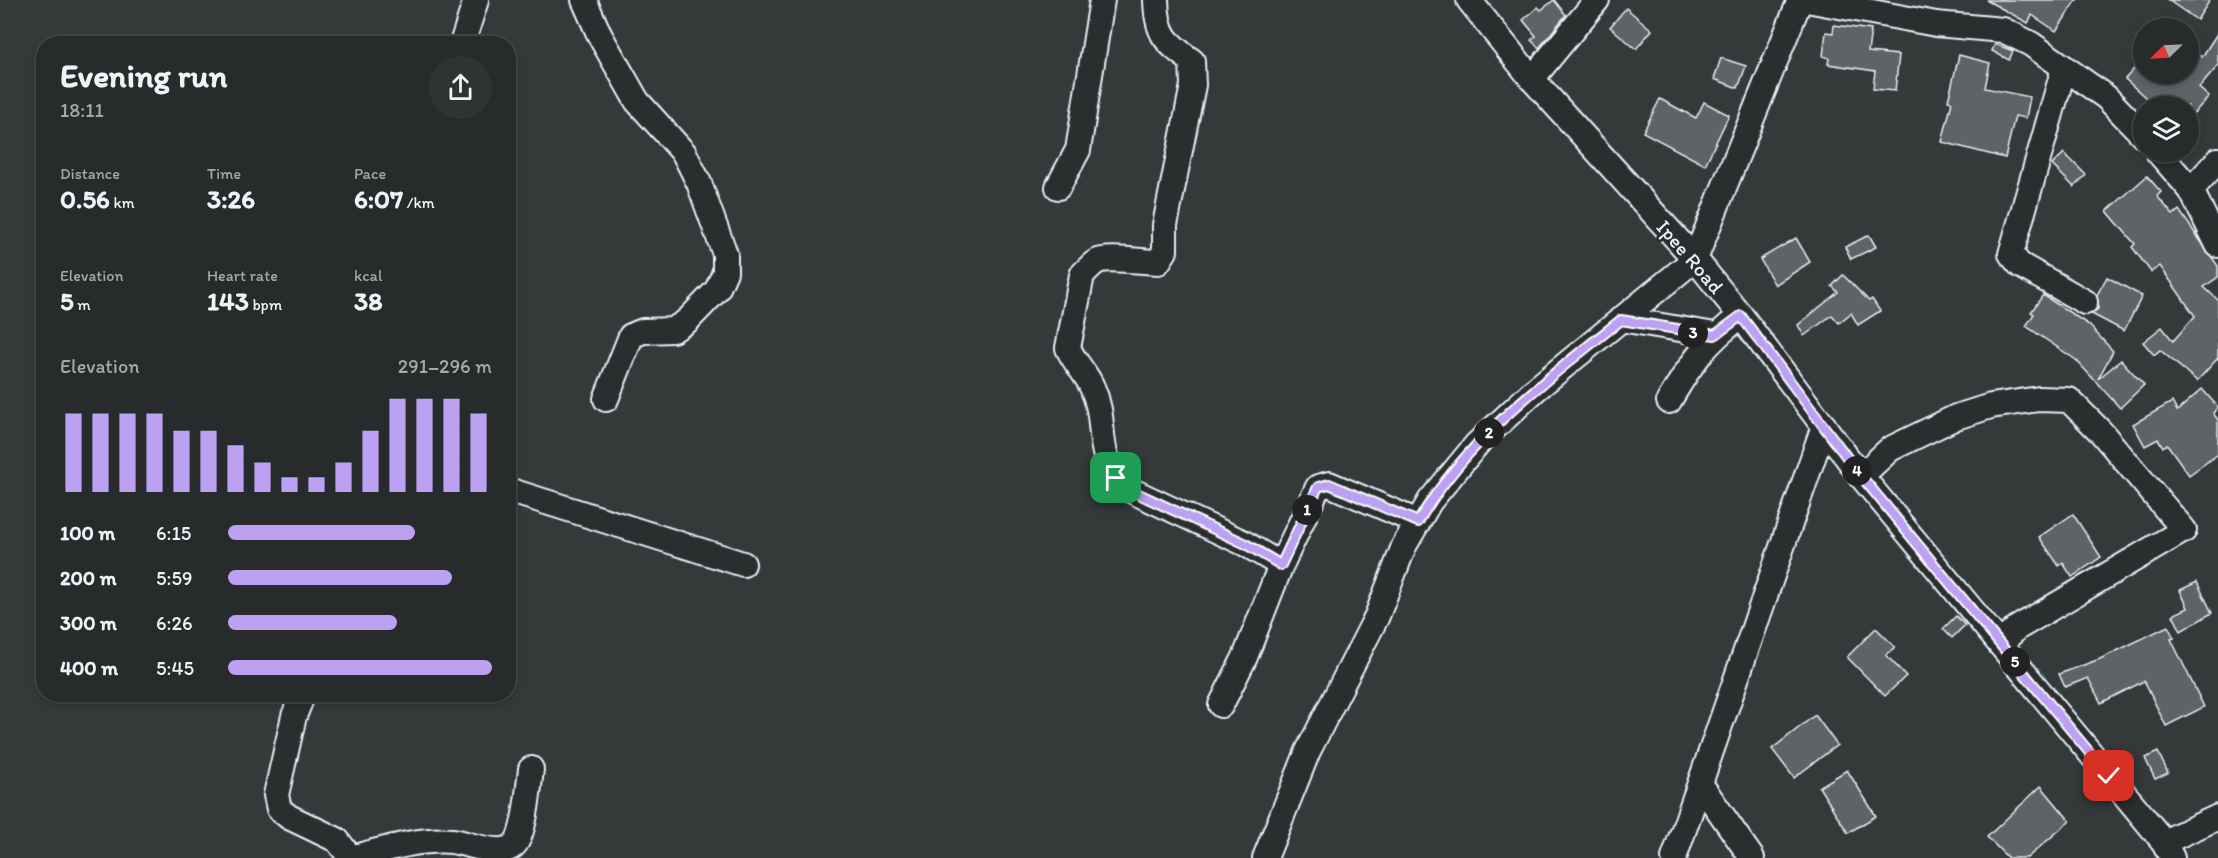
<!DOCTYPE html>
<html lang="en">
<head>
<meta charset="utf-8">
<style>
	:root { --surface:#282b2c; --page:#303334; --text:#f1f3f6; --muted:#a5a7a9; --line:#444748; --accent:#bca0f2 }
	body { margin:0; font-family:Itim,sans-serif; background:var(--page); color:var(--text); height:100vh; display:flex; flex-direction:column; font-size:22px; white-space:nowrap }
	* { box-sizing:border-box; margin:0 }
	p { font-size:20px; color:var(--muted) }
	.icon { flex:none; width:33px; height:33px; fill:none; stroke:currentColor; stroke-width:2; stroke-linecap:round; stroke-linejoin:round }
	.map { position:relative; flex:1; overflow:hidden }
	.panel { position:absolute; left:36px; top:36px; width:480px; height:666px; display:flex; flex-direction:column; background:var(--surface); border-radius:24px; box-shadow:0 3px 9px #0003,0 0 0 2px var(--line) }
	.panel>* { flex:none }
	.needle { width:39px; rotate:246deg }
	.controls { position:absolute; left:2133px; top:18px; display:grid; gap:12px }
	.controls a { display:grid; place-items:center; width:66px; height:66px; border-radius:50%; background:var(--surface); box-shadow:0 3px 9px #0003,0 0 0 2px var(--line); font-size:30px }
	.pin { position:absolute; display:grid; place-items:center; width:51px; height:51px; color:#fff; margin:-26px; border-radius:12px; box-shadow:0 3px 9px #0006 }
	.km { position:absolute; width:30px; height:30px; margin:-15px; border-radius:50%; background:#222; color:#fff; font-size:16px; line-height:30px; text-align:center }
	.round { display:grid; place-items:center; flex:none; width:63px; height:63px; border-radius:32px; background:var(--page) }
	.headline { display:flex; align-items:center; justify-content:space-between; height:102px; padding:0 24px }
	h1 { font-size:33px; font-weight:700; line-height:45px }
	.metrics { display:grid; grid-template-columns:repeat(3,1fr); gap:9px; height:102px; padding:6px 24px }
	.metrics div { display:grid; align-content:center }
	.metrics b { font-size:26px; font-weight:700 }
	.metrics small { font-size:16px; font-weight:400 }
	.metrics p { font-size:16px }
	.chart { height:168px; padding:12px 24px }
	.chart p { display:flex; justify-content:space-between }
	.chart svg { width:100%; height:108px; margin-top:6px; stroke:var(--accent); stroke-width:6 }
	ul { padding:0 24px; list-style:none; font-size:20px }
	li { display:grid; grid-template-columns:96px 72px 1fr; align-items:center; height:45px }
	li i { height:15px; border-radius:8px; background:var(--accent) }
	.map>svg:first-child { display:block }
</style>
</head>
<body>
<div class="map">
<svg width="2218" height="858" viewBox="0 0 2218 858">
	<rect width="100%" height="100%" fill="#35393a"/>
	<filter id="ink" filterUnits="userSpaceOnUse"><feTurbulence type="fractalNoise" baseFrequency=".0167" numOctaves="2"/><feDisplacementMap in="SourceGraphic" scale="12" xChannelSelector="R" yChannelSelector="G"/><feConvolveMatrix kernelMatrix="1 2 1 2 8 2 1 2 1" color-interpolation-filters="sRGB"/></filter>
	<g filter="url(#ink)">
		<g fill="#5f6365" stroke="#e8f1f8" stroke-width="1.5">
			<polygon points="1554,0 1566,15 1539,48 1531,40 1536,36 1523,20 1538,7 1541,10"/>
			<polygon points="1986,0 2077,0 2056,31 2032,15 2028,23"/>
			<polygon points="2168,0 2210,0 2197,20"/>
			<polygon points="1626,8 1652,30 1636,49 1610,27"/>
			<polygon points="1834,25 1871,30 1868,52 1899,55 1895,91 1873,89 1875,71 1828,64 1829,58 1823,56 1826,32 1833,33"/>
			<polygon points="2218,32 2218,66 2199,88 2209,97 2188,119 2188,106 2155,106 2125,79 2144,58 2144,74 2188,74 2188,45 2202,57"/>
			<polygon points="1995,44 2013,51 2009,60 1992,51"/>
			<polygon points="1959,55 1990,63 1985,88 2030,97 2026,118 2015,116 2005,158 1942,142 1952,102 1948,101"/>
			<polygon points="1721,58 1746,66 1738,88 1714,79"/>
			<polygon points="1660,99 1696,118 1704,102 1729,115 1705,165 1643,132"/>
			<polygon points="2064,153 2086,175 2074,187 2052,165"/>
			<polygon points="2147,176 2161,192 2157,196 2173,215 2179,210 2218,266 2218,277 2204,287 2218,300 2218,358 2197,381 2160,350 2154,355 2143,342 2162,327 2173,341 2195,316 2160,266 2151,272 2132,247 2135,244 2107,211"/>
			<polygon points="1869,235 1876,247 1851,259 1845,247"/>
			<polygon points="1796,238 1810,262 1775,285 1760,259"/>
			<polygon points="1843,275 1869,301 1872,299 1880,311 1858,325 1851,313 1839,323 1832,315 1804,336 1798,325 1838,292 1832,286"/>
			<polygon points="2107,277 2142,296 2124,331 2092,314 2098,309 2097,295"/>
			<polygon points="2043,295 2089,325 2113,351 2098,379 2121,360 2144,385 2120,408 2076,360 2026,326 2034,314 2031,312"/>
			<polygon points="2202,389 2218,407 2213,413 2218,420 2218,454 2189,475 2167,444 2163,447 2158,439 2145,446 2133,424 2172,402 2177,411"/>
			<polygon points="2073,514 2101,557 2072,577 2063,563 2059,566 2039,537"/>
			<polygon points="2197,582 2212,613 2181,631 2173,615 2188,608 2180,590"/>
			<polygon points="1956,616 1965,625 1952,638 1943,629"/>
			<polygon points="2168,626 2174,638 2171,639 2204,707 2166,726 2144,681 2101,703 2088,678 2065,687 2059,674 2100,659"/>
			<polygon points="1876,628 1895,647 1886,655 1906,676 1885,696 1847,657"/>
			<polygon points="1815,715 1837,745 1794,778 1772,749"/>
			<polygon points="2158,752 2168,773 2155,779 2145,758"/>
			<polygon points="1847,770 1876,816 1848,833 1819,787"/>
			<polygon points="2041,786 2070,821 2027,858 2008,858 1987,837"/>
		</g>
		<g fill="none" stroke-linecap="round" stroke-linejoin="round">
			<g stroke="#e8f1f8" stroke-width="28">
				<g id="minor">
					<polyline points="584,0 600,36 637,101 684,153 699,183 725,254 725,272 717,290 687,321 673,330 643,331 631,336 606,399"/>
					<path d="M1156,0c1,34 9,42 36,61l1,24 -28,140v26l-7,11c-14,0 -52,-6 -62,0 -5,3 -10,9 -14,13l-14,73c6,14 18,25 24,39 18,40 -2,67 36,102l116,54 37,22"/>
					<polyline points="1469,0 1532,79 1695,259 1741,316 1861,476 2164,842 2172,858"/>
					<polyline points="1807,0 1936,24 2003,30 2031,44 2106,97 2144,136"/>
					<polyline points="462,44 476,0"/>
					<polyline points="2064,68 2011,254 2020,265 2085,302"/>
					<polyline points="1532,79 1597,0"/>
					<polyline points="2158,152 2191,190 2218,245"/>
					<polyline points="1058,187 1078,150 1102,0"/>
					<polyline points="2191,190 2218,160"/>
					<polyline points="1621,319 1715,335"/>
					<path d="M1669,401c22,-38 37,-59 72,-85"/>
					<polyline points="1861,476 1890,449 1956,417 1991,406 2039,399 2069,400 2101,432 2184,530 2017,628 2000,644"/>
					<polyline points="508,490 743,564"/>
					<polyline points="303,694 294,716 276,795 279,809 289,817 337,840 351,858"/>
					<polyline points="1221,705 1245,657 1281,565 1318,487 1329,484 1418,522"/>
					<polyline points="1701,785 1752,858"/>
					<polyline points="2164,842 2218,817"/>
					<path d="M351,858c32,-8 67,-20 101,-17 16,2 49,17 62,4 11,-10 15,-60 17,-76"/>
					<polyline points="1265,858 1308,751 1377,616 1404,546 1430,501 1477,444 1536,389 1695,259 1800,0"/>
					<polyline points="1674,858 1824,426"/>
				</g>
			</g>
			<use href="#minor" stroke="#2a2d2e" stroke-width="24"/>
		</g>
	</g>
	<g fill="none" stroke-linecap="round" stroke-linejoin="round" filter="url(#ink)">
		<g stroke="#fff" stroke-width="12">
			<path id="route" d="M1116,478l12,11 116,54 37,22 37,-78 11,-3 89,38c48,-83 130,-144 203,-202l94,15 26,-19 120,160 248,300"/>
		</g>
		<use href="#route" stroke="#bca0f2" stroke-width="8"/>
	</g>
	<g text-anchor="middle" stroke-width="5" stroke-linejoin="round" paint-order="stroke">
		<g font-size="21" fill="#e8f1f8" stroke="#2a2d2e">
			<text transform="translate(1690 257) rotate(49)" y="7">Ipee Road</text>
		</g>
	</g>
</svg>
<div class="controls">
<a><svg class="needle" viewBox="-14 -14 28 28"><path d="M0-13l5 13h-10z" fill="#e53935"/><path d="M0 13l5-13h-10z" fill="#a5a7a9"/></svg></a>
<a><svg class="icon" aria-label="layers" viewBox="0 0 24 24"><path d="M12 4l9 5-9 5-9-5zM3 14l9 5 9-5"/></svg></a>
</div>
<div class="pin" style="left:1116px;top:478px;background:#1e9e55"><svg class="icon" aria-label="arrive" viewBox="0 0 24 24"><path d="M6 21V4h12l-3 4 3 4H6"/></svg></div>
<div class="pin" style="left:2109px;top:776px;background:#d93025"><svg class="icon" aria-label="check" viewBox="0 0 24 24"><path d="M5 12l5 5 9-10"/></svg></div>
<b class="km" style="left:1307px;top:510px">1</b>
<b class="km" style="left:1489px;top:433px">2</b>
<b class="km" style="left:1693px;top:333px">3</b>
<b class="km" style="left:1857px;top:471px">4</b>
<b class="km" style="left:2015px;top:662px">5</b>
<section class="panel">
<div class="headline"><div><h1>Evening run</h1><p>18:11</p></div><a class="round"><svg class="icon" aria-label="share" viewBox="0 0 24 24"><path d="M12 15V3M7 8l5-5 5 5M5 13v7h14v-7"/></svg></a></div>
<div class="metrics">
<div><p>Distance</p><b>0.56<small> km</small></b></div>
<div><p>Time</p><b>3:26</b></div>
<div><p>Pace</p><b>6:07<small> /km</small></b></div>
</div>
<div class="metrics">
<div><p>Elevation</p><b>5<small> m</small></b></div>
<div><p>Heart rate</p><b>143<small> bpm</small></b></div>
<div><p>kcal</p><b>38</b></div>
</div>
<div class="chart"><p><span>Elevation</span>291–296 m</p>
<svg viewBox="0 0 160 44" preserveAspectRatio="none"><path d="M5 44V12M15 44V12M25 44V12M35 44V12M45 44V19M55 44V19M65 44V25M75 44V32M85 44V38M95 44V38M105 44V32M115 44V19M125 44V6M135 44V6M145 44V6M155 44V12"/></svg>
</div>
<ul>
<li><b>100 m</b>6:15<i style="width:71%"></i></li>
<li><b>200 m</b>5:59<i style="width:85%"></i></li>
<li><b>300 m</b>6:26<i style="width:64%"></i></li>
<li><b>400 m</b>5:45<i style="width:100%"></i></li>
</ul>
</section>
</div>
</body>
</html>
